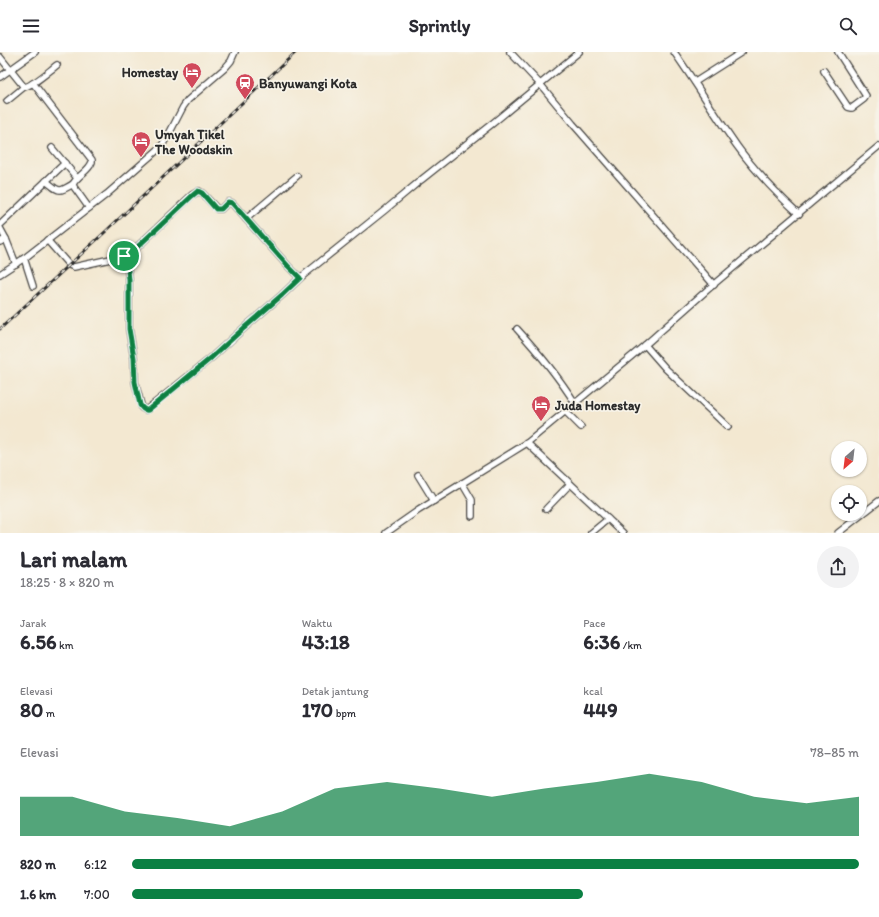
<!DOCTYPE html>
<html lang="id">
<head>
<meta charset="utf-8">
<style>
	:root { --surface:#fff; --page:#f2f2f3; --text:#2b2b33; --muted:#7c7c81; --accent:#0b8043 }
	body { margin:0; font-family:Itim,sans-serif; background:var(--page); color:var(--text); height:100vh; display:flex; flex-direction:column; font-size:15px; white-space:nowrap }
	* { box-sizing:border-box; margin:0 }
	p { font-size:13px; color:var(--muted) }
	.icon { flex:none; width:22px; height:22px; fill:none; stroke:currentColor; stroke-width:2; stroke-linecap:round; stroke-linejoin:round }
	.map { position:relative; height:481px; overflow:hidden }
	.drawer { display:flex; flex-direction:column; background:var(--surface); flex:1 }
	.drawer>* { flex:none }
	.needle { width:26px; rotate:208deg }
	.tools { position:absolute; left:831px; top:389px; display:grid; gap:8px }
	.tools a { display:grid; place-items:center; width:36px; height:36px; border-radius:50%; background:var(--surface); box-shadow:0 1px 3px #0004; font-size:20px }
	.pin { position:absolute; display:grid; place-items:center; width:34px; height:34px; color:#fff; margin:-17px; border:2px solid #fff; border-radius:50%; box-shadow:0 1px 4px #0007 }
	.round { display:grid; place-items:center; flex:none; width:42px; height:42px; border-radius:21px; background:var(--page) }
	.head { display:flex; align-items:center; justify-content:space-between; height:68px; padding:0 20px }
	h1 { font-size:22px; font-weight:700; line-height:30px }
	.metrics { display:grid; grid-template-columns:repeat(3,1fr); gap:6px; height:68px; padding:4px 20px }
	.metrics div { display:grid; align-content:center }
	.metrics b { font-size:20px; font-weight:700 }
	.metrics small { font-size:11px; font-weight:400 }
	.metrics p { font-size:11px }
	.chart { height:112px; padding:8px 20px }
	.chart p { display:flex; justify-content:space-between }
	.chart svg { width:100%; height:72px; margin-top:4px; fill:var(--accent); opacity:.7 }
	ul { padding:0 20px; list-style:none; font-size:13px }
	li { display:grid; grid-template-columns:64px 48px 1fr; align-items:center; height:30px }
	li i { height:10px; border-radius:5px; background:var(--accent) }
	header { display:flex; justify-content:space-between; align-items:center; height:52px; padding:0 20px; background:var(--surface); font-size:18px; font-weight:700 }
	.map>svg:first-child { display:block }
</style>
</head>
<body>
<header><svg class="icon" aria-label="menu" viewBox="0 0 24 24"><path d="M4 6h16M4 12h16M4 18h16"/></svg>Sprintly<svg class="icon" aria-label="search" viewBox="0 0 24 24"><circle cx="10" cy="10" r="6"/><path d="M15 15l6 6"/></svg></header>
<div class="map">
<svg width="879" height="481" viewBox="0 0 879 481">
	<rect width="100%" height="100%" fill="#f7f3e8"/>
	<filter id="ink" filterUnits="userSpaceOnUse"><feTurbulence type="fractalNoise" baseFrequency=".025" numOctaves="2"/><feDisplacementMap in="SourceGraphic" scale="8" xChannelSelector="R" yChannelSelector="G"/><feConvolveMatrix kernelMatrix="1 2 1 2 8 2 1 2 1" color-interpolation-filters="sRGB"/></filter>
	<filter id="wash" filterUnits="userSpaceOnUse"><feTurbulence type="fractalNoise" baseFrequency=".012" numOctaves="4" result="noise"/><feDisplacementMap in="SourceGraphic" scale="16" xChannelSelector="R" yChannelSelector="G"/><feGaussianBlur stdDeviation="0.9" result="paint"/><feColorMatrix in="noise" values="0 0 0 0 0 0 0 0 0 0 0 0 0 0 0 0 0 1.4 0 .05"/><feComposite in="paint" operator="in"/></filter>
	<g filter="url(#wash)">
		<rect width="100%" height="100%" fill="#f3e8d1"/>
	</g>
	<g filter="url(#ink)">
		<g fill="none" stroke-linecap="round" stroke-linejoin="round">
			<g stroke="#494744" stroke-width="8">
				<g id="minor">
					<polyline points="510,0 540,32 573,72 714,233"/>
					<path d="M674,0c22,31 41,63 63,94 18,25 39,47 62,68"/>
					<path d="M0,5l24,30c9,-1 25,-16 33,-22"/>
					<polyline points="824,19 848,55 852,56 864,47 866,44 838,0"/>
					<polyline points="0,25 35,0"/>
					<polyline points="695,30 742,0"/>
					<path d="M33,31l59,77v2c-3,9 -14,13 -19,22l1,3 15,21"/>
					<polyline points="7,49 24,35"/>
					<polyline points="52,96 77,126"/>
					<path d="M46,129c14,11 12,12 27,3"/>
					<polyline points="246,167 297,124"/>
					<polyline points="0,173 65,111"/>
					<polyline points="0,176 6,187 16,212"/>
					<polyline points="47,188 69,213 74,215 124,204 133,199 192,143 199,139 202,141 217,157 221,157 228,150 232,151 288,214 300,226"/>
					<polyline points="0,190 6,187"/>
					<polyline points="124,204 128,219 129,227 129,277 134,306 135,330 141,353 142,356 146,358 211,306 244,276 282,243 300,226 385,158 421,128 493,71 579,0"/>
					<polyline points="24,206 33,234"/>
					<polyline points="0,222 26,205 107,142 161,95 169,82 183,55 188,48 225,16 231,9 235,0"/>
					<path d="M517,277c22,24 41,47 58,74"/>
					<polyline points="645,293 666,317 728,375"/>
					<polyline points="565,359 581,375"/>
					<polyline points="527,391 623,481"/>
					<polyline points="418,423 434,449"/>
					<polyline points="462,431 472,448 472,464"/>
					<polyline points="546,457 570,432"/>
					<polyline points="386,481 419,458 527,391 645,293 714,232 879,94"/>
					<polyline points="591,481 608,467"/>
					<polyline points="838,481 879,449"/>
				</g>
			</g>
			<use href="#minor" stroke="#fff" stroke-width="5.5"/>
			<g stroke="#2b2b2b" stroke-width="3">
				<polyline id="rail" points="0,277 105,180 296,0"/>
			</g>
			<use href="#rail" stroke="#f7f3e8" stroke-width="1.5" stroke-dasharray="4.5" stroke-linecap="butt"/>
		</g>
	</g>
	<g fill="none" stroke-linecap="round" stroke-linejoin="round" filter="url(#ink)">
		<g stroke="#fff" stroke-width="8">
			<path id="route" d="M198,139l4,2 14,16h5l7,-7 4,1 56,63 12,12 -18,17 -38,33 -33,30 -63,52c-4,1 -6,-2 -8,-5l-5,-23 -1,-24 -5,-29v-50l-1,-8 -4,-15 9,-5 59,-55z"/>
		</g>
		<use href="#route" stroke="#0b8043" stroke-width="5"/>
	</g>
	<defs>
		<g id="hotel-pin" transform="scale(1)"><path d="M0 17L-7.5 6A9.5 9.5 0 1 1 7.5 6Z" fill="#d1495b" stroke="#f7f3e8"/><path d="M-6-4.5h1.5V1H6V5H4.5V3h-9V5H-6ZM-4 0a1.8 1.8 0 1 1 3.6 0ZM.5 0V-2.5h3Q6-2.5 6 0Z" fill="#fff"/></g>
		<g id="station-pin" transform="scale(1)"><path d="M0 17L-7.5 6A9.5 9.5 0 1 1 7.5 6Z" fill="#d1495b" stroke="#f7f3e8"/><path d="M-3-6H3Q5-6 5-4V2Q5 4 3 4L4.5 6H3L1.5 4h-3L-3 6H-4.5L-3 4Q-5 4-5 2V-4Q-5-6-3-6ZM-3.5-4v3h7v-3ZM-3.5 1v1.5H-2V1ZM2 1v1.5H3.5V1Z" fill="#fff"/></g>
	</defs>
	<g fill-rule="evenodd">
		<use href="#hotel-pin" x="192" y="20"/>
		<use href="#station-pin" x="245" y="31"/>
		<use href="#hotel-pin" x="141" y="89"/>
		<use href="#hotel-pin" x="541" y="353"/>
	</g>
	<g text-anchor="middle" stroke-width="3.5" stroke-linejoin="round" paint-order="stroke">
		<g font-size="13" font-weight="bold" fill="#2b2b2b" stroke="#f7f3e8" text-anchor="start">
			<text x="178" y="25" text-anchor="end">Homestay</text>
			<text x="259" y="36">Banyuwangi Kota</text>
			<text x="155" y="87">Umyah Tikel<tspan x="155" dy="15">The Woodskin</tspan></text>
			<text x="555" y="358">Juda Homestay</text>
		</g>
	</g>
</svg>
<div class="tools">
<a><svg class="needle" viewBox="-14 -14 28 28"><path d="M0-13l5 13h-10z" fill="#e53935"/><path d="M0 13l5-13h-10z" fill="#7c7c81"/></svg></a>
<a><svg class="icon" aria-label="locate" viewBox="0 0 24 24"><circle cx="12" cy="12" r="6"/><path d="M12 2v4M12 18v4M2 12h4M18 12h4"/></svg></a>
</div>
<div class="pin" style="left:124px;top:204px;background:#1e9e55"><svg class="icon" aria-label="arrive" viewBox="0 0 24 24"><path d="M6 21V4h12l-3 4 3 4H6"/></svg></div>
</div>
<section class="drawer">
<div class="head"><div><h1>Lari malam</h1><p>18:25 · 8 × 820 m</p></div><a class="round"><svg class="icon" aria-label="share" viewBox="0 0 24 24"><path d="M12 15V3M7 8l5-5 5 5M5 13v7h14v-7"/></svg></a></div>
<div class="metrics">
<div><p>Jarak</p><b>6.56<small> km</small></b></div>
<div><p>Waktu</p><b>43:18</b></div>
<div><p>Pace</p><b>6:36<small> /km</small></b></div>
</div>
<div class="metrics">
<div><p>Elevasi</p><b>80<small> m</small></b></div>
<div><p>Detak jantung</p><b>170<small> bpm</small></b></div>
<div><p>kcal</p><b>449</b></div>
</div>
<div class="chart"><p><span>Elevasi</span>78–85 m</p>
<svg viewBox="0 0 160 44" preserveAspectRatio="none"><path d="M0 44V20L10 20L20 29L30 33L40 38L50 29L60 15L70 11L80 15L90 20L100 15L110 11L120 6L130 11L140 20L150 24L160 20V44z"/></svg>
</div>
<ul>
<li><b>820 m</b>6:12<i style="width:100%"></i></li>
<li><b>1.6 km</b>7:00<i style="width:62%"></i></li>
</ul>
</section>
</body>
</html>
